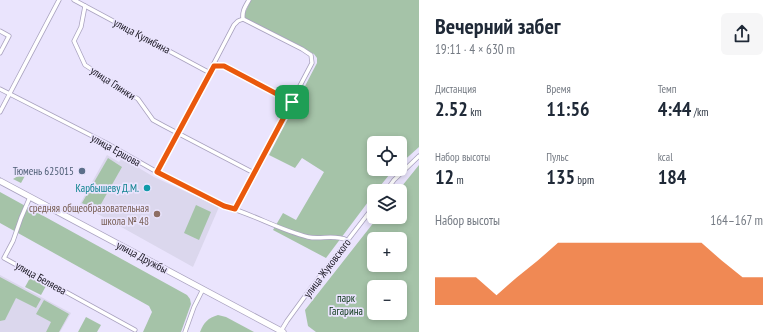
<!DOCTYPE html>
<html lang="ru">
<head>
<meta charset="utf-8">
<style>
	:root { --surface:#fff; --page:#f6f6f7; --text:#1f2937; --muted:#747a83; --accent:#ea580c }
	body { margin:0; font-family:"PT Sans Narrow",sans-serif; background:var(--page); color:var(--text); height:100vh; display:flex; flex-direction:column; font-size:15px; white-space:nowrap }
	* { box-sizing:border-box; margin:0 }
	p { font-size:13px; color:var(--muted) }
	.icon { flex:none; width:22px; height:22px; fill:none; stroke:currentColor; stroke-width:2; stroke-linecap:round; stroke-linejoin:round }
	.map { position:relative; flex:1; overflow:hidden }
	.details { display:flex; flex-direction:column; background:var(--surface); width:360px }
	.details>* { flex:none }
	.fabs { position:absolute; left:367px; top:136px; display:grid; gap:8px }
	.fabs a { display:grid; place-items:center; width:40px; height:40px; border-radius:6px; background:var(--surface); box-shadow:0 2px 6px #0003; font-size:20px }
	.pin { position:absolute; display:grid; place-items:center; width:34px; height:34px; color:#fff; margin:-17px; border-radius:8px; box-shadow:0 2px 6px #0006 }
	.round { display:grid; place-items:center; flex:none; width:42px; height:42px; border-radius:6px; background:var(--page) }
	.summary { display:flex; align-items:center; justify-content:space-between; height:68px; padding:0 16px }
	h1 { font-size:22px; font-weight:700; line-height:30px }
	.stats { display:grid; grid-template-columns:repeat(3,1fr); gap:6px; height:68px; padding:4px 16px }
	.stats div { display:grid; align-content:center }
	.stats b { font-size:20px; font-weight:700 }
	.stats small { font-size:11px; font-weight:400 }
	.stats p { font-size:11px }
	.chart { height:112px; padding:8px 16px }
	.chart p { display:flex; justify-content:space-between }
	.chart svg { width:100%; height:72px; margin-top:4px; fill:var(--accent); opacity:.7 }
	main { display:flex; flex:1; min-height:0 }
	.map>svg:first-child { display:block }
</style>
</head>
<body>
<main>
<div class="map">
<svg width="419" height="332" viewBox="0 0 419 332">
	<rect width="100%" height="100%" fill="#eae4fd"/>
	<g fill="#dbd7ed">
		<polygon points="107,155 119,162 122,158 154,177 219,207 193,267 80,204"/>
		<polygon points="0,275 71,313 60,332 0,332"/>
	</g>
	<g fill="#a5c3a8" fill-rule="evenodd">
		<polygon points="251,0 419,0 419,147 400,164 400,143 374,143 374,169 394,169 376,191 374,191 374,194 326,258 273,230 283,213 296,220 324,172 302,158 295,168 269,155 317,63 317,58 314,54 245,19 244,15"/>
		<polygon points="108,158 122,167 97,211 82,203"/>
		<path d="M419,165v167h-103l-8,-6 -3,-16 73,-93h22v-26h-2zM374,239h26v26h-26zM374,287h26v26h-26z"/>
		<polygon points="18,169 26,174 21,183 13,179 18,176"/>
		<polygon points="0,192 187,295 190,299 191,304 181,332 143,332 152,312 149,306 0,223"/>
		<polygon points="196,205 211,212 199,240 184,233"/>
		<polygon points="0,277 41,299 36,308 16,298 5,320 0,321"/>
		<polygon points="30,278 46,286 41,295 25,287"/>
		<polygon points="44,300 69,314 59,332 46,332 51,322 36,314"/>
		<path d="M218,315l8,2 28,15h-54c4,-10 8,-14 18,-17z"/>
		<polygon points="86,317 101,325 97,332 78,332"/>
	</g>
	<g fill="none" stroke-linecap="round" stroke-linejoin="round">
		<g stroke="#a9a2bf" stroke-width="5">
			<g id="minor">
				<polyline points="74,0 210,73"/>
				<polyline points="85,6 81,27 74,41 85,65 138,99 153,120 164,126 254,173"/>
				<polyline points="0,31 9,36 0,53"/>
				<polyline points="214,66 224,66 292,101"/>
				<path d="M0,89l106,54 51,29 67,34c29,8 55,24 84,31 13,3 25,-3 39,3"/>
				<polyline points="0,112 59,0"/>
				<path d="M157,172l77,-147 4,-4 5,-2c-1,-8 2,-12 6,-19"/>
				<polyline points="386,191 394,180 419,156"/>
				<polyline points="30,197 21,218 13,241 4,258 135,330"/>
				<polyline points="235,209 312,63 311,55 302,49 243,19"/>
				<polyline points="281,331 287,321 311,288 374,206"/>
				<polyline points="185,332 194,307 203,289"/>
			</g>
		</g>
		<g stroke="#a9a2bf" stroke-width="7">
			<polyline id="primary" points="0,181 283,332"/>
		</g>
		<use href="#minor" stroke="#fff" stroke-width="3.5"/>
		<use href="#primary" stroke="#fff" stroke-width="5.5"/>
	</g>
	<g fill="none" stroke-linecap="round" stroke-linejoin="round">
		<g stroke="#fff" stroke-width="8">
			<polygon id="route" points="214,66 224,66 292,102 235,209 224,206 157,172"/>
		</g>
		<use href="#route" stroke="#ea580c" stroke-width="5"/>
	</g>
	<circle fill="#5c6f8a" stroke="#eae4fd" stroke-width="1.5" cx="82" cy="171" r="4"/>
	<circle fill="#0f9aa8" stroke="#eae4fd" stroke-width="1.5" cx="147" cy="188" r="4"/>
	<circle fill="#8d6e63" stroke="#eae4fd" stroke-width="1.5" cx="157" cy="214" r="4"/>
	<g text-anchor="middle" stroke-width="3.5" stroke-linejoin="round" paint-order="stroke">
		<g font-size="11" fill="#191621" stroke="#eae4fd">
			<text transform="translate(142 36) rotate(28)" y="4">улица Кулибина</text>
			<text transform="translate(113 83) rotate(33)" y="4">улица Глинки</text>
			<text transform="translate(116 150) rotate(29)" y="4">улица Ершова</text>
			<text transform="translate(142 257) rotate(28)" y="4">улица Дружбы</text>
			<text transform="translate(327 268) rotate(-53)" y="4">улица Жуковского</text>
			<text transform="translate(41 278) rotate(29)" y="4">улица Беляева</text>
		</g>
		<g font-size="11" fill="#4e5e75" stroke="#eae4fd" text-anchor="end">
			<text x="74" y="175">Тюмень 625015</text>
		</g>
		<g font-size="11" fill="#0d838f" stroke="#eae4fd" text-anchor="end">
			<text x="139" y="192">Карбышеву Д.М.</text>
		</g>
		<g font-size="11" fill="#785e54" stroke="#eae4fd" text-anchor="end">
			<text x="149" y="212">средняя общеобразовательная<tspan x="149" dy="13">школа № 48</tspan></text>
		</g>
		<g font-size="11" fill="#0a3515" stroke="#eae4fd">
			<text x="346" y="302">парк<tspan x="346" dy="13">Гагарина</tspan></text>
		</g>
	</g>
</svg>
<div class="fabs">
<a><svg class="icon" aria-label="locate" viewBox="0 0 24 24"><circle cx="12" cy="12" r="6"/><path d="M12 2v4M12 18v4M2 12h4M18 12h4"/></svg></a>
<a><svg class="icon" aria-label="layers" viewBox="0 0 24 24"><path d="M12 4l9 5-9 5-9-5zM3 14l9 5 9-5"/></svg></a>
<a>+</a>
<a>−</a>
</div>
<div class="pin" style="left:292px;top:102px;background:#1e9e55"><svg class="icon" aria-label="arrive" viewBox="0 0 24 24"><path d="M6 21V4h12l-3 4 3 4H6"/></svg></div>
</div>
<section class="details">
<div class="summary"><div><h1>Вечерний забег</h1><p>19:11 · 4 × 630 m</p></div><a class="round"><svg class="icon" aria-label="share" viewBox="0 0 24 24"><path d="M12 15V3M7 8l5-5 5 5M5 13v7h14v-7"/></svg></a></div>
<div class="stats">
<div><p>Дистанция</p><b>2.52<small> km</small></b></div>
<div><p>Время</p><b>11:56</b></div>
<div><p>Темп</p><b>4:44<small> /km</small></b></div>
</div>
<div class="stats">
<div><p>Набор высоты</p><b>12<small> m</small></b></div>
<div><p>Пульс</p><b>135<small> bpm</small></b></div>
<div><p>kcal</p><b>184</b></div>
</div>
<div class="chart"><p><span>Набор высоты</span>164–167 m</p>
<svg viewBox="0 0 160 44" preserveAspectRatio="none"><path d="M0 44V27L10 27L20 27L30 38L40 27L50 17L60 6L70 6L80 6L90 6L100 6L110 6L120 6L130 6L140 17L150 27L160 27V44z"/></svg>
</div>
</section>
</main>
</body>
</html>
